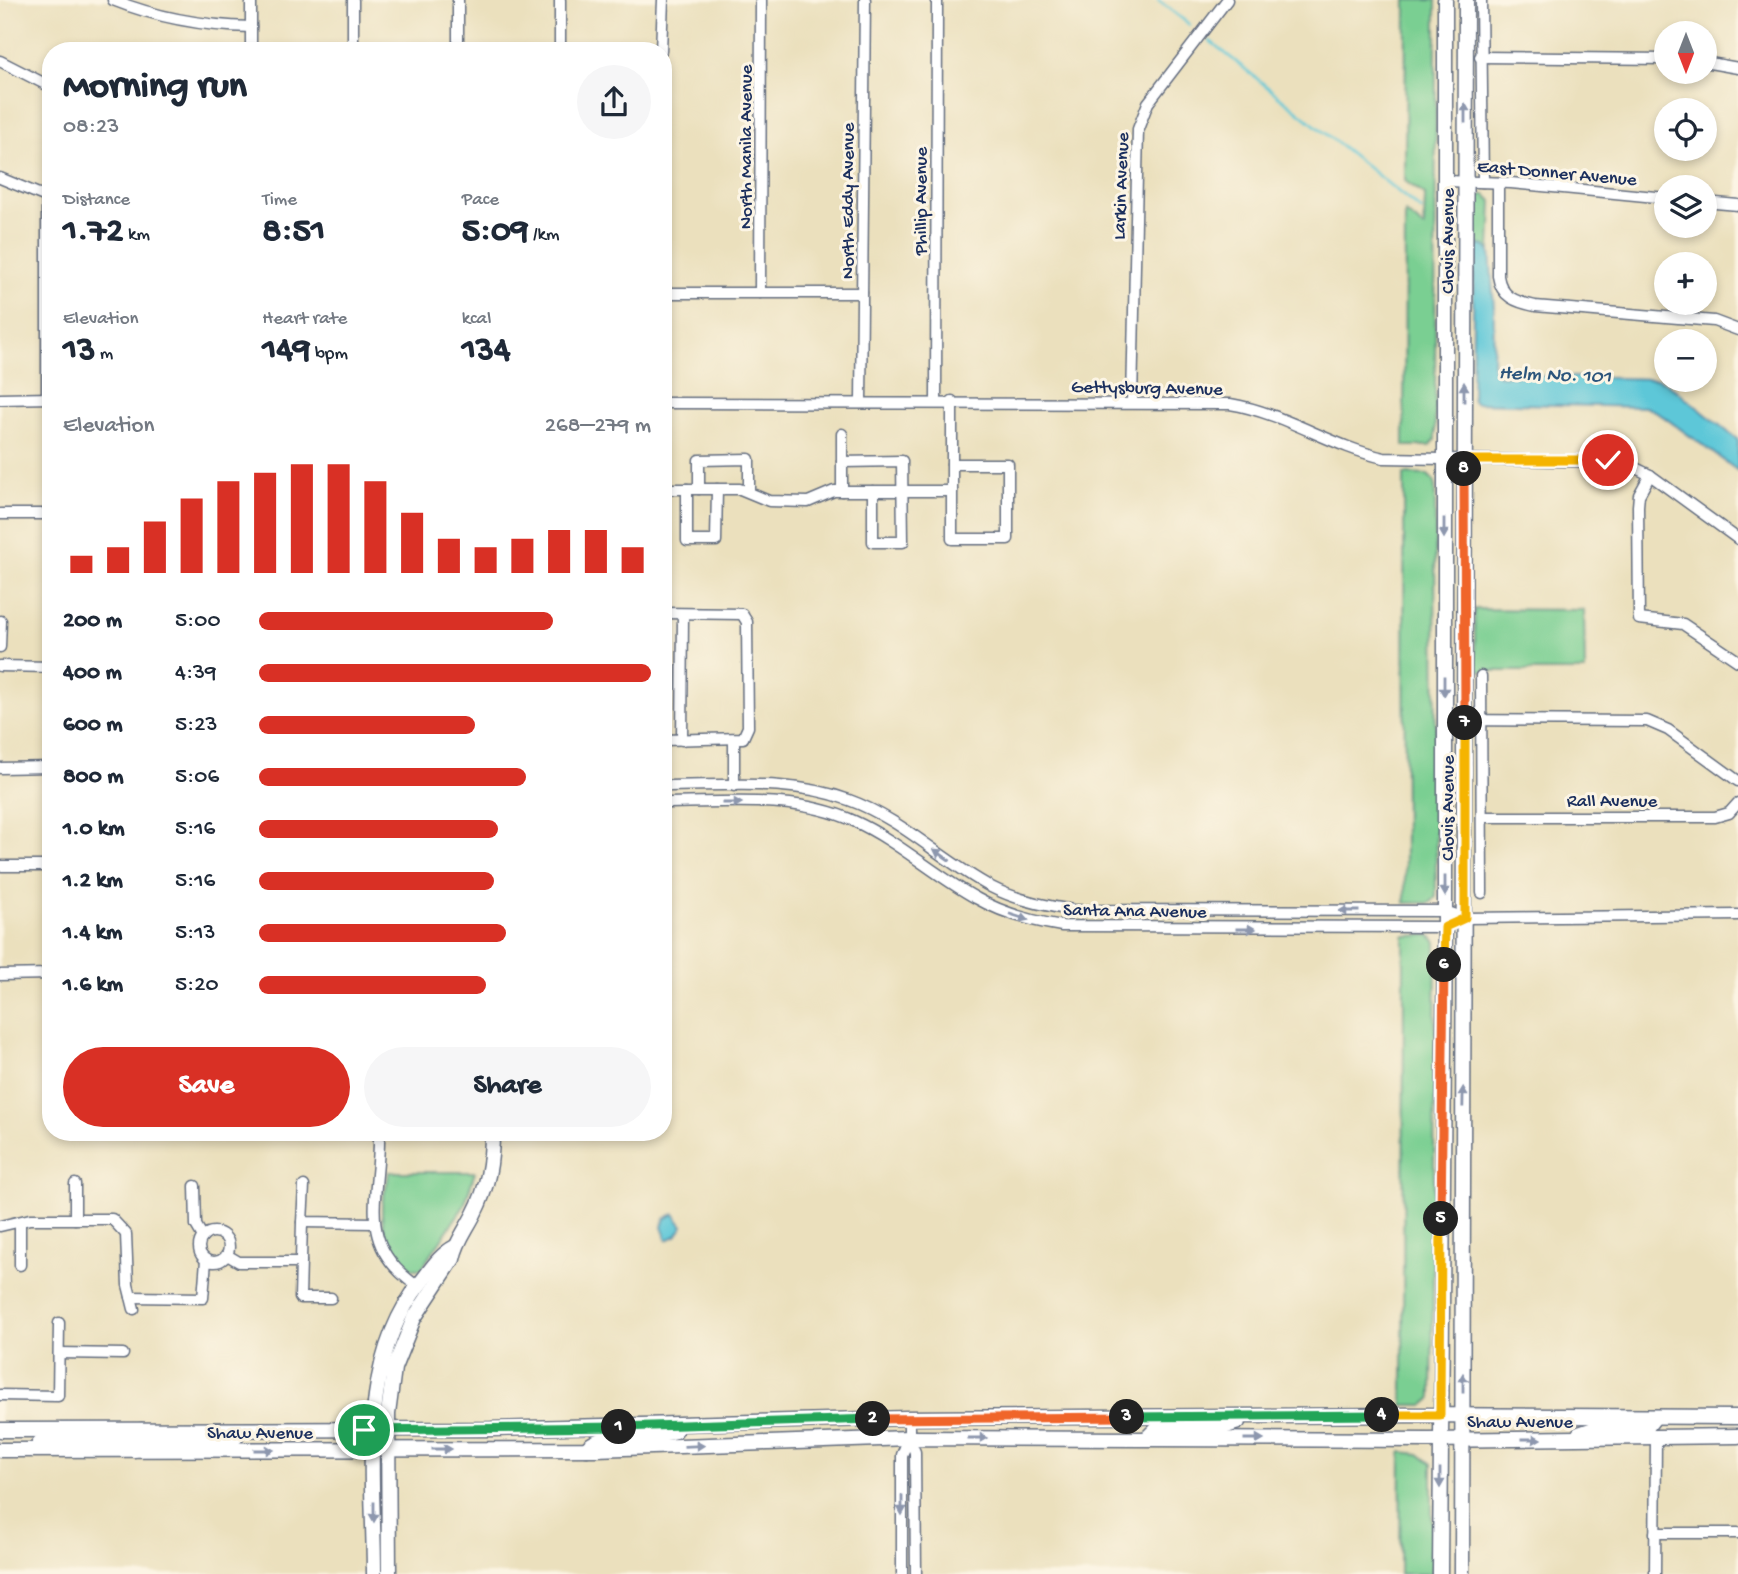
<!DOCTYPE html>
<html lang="en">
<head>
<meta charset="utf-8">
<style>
	:root { --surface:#fff; --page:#f6f6f7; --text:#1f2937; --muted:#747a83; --accent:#d93025 }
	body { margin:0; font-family:"Gochi Hand",sans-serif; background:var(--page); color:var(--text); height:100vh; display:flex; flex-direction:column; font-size:26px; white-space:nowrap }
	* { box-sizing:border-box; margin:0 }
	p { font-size:23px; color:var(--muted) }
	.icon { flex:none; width:38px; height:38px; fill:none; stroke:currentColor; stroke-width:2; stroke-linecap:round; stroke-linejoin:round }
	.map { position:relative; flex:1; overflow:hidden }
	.details { position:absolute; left:42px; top:42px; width:630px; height:1099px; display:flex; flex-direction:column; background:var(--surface); border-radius:28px; box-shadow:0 4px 10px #0003 }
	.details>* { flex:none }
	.needle { width:46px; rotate:180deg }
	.buttons { position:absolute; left:1654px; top:21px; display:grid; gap:14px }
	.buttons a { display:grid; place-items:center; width:63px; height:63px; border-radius:50%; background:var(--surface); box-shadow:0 4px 10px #0003; font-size:35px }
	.pin { position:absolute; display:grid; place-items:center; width:60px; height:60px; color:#fff; margin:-30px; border:4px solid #fff; border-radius:50%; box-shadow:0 2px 7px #0007 }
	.km { position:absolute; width:35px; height:35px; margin:-18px; border-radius:50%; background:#222; color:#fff; font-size:19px; line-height:35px; text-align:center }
	.round { display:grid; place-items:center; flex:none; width:74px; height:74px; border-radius:37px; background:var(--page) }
	.headline { display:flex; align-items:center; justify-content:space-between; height:119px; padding:0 21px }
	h1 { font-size:38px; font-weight:700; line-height:52px }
	.metrics { display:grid; grid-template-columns:repeat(3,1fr); gap:10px; height:119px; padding:7px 21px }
	.metrics div { display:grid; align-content:center }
	.metrics b { font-size:35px; font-weight:700 }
	.metrics small { font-size:19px; font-weight:400 }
	.metrics p { font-size:19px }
	.chart { height:196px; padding:14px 21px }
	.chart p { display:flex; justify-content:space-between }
	.chart svg { width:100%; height:126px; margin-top:7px; stroke:var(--accent); stroke-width:6 }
	.button { display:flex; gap:14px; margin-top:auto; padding:14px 21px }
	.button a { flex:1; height:80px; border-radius:42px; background:var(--accent); color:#fff; font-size:28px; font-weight:700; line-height:80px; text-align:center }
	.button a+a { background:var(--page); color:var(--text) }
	ul { padding:0 21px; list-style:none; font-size:23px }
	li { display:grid; grid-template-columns:112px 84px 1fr; align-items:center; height:52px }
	li i { height:18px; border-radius:9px; background:var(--accent) }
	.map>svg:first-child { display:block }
</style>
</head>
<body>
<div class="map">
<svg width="1738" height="1574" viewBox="0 0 1738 1574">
	<rect width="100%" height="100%" fill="#fcf5e5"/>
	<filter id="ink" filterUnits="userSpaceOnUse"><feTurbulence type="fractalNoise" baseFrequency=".0143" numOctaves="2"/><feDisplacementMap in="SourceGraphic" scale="14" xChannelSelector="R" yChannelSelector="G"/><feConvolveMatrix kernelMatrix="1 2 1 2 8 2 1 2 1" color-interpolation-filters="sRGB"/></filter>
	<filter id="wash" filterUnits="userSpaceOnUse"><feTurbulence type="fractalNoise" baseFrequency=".00686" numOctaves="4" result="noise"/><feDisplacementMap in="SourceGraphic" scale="28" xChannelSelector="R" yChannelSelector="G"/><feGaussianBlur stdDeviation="1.57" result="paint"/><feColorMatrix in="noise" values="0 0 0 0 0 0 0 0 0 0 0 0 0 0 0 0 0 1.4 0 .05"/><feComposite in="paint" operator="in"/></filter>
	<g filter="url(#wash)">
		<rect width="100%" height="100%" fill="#ebe0bd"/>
		<g fill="#7acf92" stroke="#4a7f78" stroke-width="2">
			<polygon points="1406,0 1436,0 1435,440 1430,446 1404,446 1405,213 1424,227 1425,195 1405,181"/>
			<polygon points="1479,195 1486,195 1492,201 1490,251 1485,246 1474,245 1474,201"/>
			<polygon points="1404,474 1428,475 1435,482 1436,897 1430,903 1405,903"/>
			<polygon points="1474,609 1584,610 1585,671 1476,671"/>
			<polygon points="1430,935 1436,942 1432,1398 1424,1405 1403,1405 1404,936"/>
			<path d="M389,1172h86l-11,34 -43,63h-9c-19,-18 -32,-36 -30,-64 1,-11 6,-21 7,-33z"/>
			<polygon points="1401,1452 1419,1454 1432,1464 1432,1574 1400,1574"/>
		</g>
		<g fill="#5dc7d8" stroke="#3c7b9b" stroke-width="2">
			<polygon points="1474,245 1485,246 1490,251 1494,308 1493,369 1499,375 1657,379 1667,383 1738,440 1738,471 1657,412 1645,407 1475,403 1472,399"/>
			<polygon points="674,1214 683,1226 676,1236 667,1240 662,1227 665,1218"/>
		</g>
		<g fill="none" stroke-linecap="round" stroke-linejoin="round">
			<g stroke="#5dc7d8" stroke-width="2.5">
				<polyline points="1158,0 1190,25"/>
				<polyline points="1210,41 1421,210"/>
			</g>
		</g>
	</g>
	<g filter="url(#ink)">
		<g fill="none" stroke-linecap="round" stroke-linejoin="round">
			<g stroke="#646d7f" stroke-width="13">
				<g id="minor">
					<path d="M113,0c45,18 89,26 138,27"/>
					<polyline points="1481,0 1483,182"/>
					<polyline points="251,51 251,0"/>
					<polyline points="353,51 353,0"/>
					<polyline points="458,51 458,0"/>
					<polyline points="560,51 560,0"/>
					<polyline points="661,51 663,0"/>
					<polyline points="1480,57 1666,59"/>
					<polyline points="0,61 51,87"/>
					<polyline points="1704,62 1738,68"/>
					<polyline points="0,178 51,199"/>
					<polyline points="1445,181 1511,183 1666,198"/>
					<path d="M1498,183v93c3,21 18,26 37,30l179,15 24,9"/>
					<polyline points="1704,202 1738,205"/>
					<polyline points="663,293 862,293"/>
					<polyline points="760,293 761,0"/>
					<polyline points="47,398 47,198"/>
					<polyline points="0,399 51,398"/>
					<polyline points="861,402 865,0"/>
					<polyline points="936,402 937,0"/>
					<polyline points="1132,402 1138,129 1148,103 1227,0"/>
					<path d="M663,403l567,1c55,9 100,42 154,54l239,4 27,13 88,64"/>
					<polyline points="842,434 842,462"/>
					<polyline points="952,464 952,491"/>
					<polyline points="1650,475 1639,495 1638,506 1639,619 1683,624 1738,661"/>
					<polyline points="663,489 740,489 769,501 808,502 834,491 952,491 952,539 1008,539 1008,464 952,464 952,401"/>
					<polyline points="687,489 687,541 716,541 717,489"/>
					<polyline points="699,489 699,460 749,459 749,492"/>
					<polyline points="842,491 842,462 902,461 903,542 873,542 873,491"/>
					<polyline points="0,514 51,514"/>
					<polyline points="663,613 742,614 747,622 748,727 743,738 663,740"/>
					<polyline points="0,647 1,621"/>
					<polyline points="0,666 51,667"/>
					<polyline points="1481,676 1482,893"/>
					<polyline points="1444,720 1647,721 1668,730 1738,781"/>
					<polyline points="682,740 683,614"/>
					<polyline points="734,740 734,786"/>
					<polyline points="0,768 51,767"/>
					<path d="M663,786c62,0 128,-8 186,14 53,19 93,61 142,87 25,13 54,19 82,23l372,1 20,7 273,-3"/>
					<path d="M663,803c63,0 132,-9 191,18 44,20 80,54 122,77 26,15 55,23 86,28l383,1 20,-9"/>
					<polyline points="1482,817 1715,817 1729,813 1738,803"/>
					<polyline points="0,866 51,866"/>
					<polyline points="0,975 51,974"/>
					<path d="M379,1132c2,64 -26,110 38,154"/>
					<polyline points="195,1186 196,1225 203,1237"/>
					<polyline points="304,1186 302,1222 374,1223"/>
					<polyline points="75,1219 75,1184"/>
					<polyline points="20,1222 20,1265"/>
					<polyline points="302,1222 300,1298 331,1298"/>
					<polyline points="0,1226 30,1219 112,1219 126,1234 128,1285 134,1309"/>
					<circle cx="214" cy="1247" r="15"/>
					<polyline points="227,1255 239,1262 301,1262"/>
					<polyline points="131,1297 203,1298 206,1260"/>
					<polyline points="59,1353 123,1354"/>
					<polyline points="0,1395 58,1396 59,1323"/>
					<polyline points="909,1418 909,1438 915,1452 916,1574"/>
					<polyline points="1655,1533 1738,1533"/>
					<polyline points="902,1574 902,1455 909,1438"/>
					<polyline points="1655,1574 1656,1436"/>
				</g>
			</g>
			<g stroke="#646d7f" stroke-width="17">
				<g id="major">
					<polyline points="0,1430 491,1429 909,1418 1409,1415 1738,1417"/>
					<polyline points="1579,1434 1597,1428 1647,1427 1654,1418"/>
					<polyline points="1147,1438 1157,1428 1223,1427 1238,1422"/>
					<polyline points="39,1443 128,1440 141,1430"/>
					<path d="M587,1449c11,-18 66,-11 88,-18"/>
					<polyline points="0,1450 596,1449 909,1438 1429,1440 1738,1436"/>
					<polyline points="134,1450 144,1440 236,1437"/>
					<path d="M374,1574c0,-97 -18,-212 48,-293 10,-13 18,-26 33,-34"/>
					<path d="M389,1574l-1,-160 6,-46 20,-50 39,-59c3,-17 13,-29 21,-45 14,-27 18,-52 18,-82"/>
					<polyline points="1440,1574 1445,911 1445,0"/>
					<polyline points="1462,1574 1466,0"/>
				</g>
			</g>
			<use href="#minor" stroke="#fff" stroke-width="10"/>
			<use href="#major" stroke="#fff" stroke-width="14"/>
		</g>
		<defs><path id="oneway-solid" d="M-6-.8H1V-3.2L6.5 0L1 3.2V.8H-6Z" transform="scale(1.75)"/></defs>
		<g fill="#8d97ae">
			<use href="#oneway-solid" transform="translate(1465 113) rotate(-90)"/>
			<use href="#oneway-solid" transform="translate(1464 392) rotate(-90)"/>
			<use href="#oneway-solid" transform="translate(1444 528) rotate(90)"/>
			<use href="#oneway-solid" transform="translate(1444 686) rotate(90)"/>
			<use href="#oneway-solid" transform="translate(732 803)"/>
			<use href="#oneway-solid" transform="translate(942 855) rotate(-145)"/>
			<use href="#oneway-solid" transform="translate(1445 886) rotate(90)"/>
			<use href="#oneway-solid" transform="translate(1349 911) rotate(-180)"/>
			<use href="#oneway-solid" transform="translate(1019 917) rotate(18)"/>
			<use href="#oneway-solid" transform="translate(1246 929)"/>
			<use href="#oneway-solid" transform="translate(1463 1097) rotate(-89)"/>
			<use href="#oneway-solid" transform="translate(1463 1383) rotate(-90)"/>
			<use href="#oneway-solid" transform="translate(978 1438)"/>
			<use href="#oneway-solid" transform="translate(1254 1439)"/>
			<use href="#oneway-solid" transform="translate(1531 1439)"/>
			<use href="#oneway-solid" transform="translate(694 1446) rotate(-2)"/>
			<use href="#oneway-solid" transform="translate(442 1449)"/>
			<use href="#oneway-solid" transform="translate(264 1450)"/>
			<use href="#oneway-solid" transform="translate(1440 1478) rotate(90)"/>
			<use href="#oneway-solid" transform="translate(902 1505) rotate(90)"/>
			<use href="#oneway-solid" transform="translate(374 1512) rotate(90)"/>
		</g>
	</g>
	<g fill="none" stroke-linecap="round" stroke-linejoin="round" filter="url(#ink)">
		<g stroke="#fff" stroke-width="14">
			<polyline id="split-1" points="364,1430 619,1427"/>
		</g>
		<g stroke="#fff" stroke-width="14">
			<polyline id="split-2" points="619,1427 873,1419"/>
		</g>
		<g stroke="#fff" stroke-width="14">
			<polyline id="split-3" points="873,1419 1127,1417"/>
		</g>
		<g stroke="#fff" stroke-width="14">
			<polyline id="split-4" points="1127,1417 1382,1415"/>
		</g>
		<g stroke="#fff" stroke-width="14">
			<polyline id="split-5" points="1382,1415 1440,1415 1441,1219"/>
		</g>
		<g stroke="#fff" stroke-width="14">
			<polyline id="split-6" points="1441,1219 1444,965"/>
		</g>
		<g stroke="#fff" stroke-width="14">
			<polyline id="split-7" points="1444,965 1445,927 1465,918 1465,723"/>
		</g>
		<g stroke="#fff" stroke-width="14">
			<polyline id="split-8" points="1464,469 1465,723"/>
		</g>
		<g stroke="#fff" stroke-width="14">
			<polyline id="split-9" points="1464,469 1464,460 1608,460"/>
		</g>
		<use href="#split-1" stroke="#22a559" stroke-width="9"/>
		<use href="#split-2" stroke="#22a559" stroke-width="9"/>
		<use href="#split-3" stroke="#f0652b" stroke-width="9"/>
		<use href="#split-4" stroke="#22a559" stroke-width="9"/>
		<use href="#split-5" stroke="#f5b400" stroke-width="9"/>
		<use href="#split-6" stroke="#f0652b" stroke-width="9"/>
		<use href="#split-7" stroke="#f5b400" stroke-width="9"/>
		<use href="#split-8" stroke="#f0652b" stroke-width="9"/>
		<use href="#split-9" stroke="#f5b400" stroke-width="9"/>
	</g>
	<g text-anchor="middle" stroke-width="6" stroke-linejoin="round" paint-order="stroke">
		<g font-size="19" fill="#1b2f5e" stroke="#fcf5e5">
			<text transform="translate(744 147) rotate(-90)" y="7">North Manila Avenue</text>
			<text transform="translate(1557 171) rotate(5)" y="7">East Donner Avenue</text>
			<text transform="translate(1119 186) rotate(-88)" y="7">Larkin Avenue</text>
			<text transform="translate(846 201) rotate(-90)" y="7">North Eddy Avenue</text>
			<text transform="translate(919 201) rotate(-90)" y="7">Phillip Avenue</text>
			<text transform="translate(1446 241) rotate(-90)" y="7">Clovis Avenue</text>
			<text transform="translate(1147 386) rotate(1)" y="7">Gettysburg Avenue</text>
			<text x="1612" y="806">Rall Avenue</text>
			<text transform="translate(1446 808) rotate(-90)" y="7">Clovis Avenue</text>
			<text transform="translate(1135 909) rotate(1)" y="7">Santa Ana Avenue</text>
			<text x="1520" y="1427">Shaw Avenue</text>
			<text x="260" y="1438">Shaw Avenue</text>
		</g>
		<g font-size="21" font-style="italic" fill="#2c557c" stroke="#fcf5e5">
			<text transform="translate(1555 373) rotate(2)" y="7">Helm No. 101</text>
		</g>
	</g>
</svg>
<div class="buttons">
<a><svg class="needle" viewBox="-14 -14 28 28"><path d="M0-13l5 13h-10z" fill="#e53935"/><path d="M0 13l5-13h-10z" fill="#747a83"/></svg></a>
<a><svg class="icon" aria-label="locate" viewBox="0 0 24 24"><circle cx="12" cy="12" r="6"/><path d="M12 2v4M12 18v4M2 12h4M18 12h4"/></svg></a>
<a><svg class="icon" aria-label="layers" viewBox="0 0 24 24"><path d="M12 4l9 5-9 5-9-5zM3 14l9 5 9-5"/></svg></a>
<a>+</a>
<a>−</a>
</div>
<div class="pin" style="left:364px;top:1430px;background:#1e9e55"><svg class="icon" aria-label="arrive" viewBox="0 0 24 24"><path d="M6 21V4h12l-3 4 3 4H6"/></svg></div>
<div class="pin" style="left:1608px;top:460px;background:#d93025"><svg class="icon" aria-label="check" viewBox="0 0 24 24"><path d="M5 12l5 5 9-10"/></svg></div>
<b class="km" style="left:619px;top:1427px">1</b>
<b class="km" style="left:873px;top:1419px">2</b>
<b class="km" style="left:1127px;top:1417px">3</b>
<b class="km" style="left:1382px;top:1415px">4</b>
<b class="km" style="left:1441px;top:1219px">5</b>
<b class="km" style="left:1444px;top:965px">6</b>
<b class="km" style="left:1465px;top:723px">7</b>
<b class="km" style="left:1464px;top:469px">8</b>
<section class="details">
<div class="headline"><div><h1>Morning run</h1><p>08:23</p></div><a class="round"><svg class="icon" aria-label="share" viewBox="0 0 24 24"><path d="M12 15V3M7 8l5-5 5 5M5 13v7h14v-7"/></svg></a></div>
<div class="metrics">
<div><p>Distance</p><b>1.72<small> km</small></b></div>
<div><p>Time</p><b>8:51</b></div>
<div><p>Pace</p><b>5:09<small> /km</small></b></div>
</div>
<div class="metrics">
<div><p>Elevation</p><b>13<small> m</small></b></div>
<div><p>Heart rate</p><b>149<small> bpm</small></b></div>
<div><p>kcal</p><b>134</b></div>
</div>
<div class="chart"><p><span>Elevation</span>268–279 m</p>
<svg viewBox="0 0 160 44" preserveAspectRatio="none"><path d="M5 44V38M15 44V35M25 44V26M35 44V18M45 44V12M55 44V9M65 44V6M75 44V6M85 44V12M95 44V23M105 44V32M115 44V35M125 44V32M135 44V29M145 44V29M155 44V35"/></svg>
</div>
<ul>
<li><b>200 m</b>5:00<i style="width:75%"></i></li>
<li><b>400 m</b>4:39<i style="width:100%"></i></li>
<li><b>600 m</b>5:23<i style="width:55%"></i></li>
<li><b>800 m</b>5:06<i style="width:68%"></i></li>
<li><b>1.0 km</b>5:16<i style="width:61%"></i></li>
<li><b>1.2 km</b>5:16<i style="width:60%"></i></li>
<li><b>1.4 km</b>5:13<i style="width:63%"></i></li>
<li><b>1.6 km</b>5:20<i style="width:58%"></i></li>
</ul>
<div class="button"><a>Save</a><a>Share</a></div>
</section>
</div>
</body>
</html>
